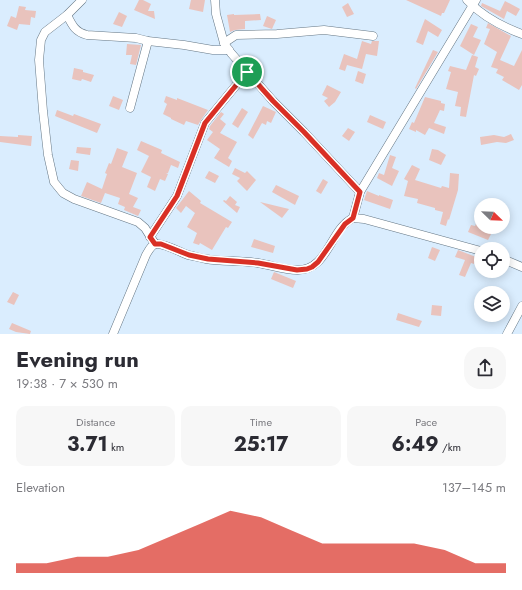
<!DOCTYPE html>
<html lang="en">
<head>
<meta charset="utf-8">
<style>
	:root { --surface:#fff; --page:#f7f7f7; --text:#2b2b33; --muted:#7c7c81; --accent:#d93025 }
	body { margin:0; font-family:Jost,sans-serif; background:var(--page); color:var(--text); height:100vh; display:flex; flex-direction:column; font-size:15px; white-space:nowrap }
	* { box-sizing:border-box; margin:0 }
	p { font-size:13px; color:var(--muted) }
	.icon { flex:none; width:22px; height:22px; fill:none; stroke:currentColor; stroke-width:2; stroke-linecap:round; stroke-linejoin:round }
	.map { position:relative; height:334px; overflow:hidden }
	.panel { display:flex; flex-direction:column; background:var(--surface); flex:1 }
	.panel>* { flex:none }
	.needle { width:26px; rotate:113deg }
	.tools { position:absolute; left:474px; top:198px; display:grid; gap:8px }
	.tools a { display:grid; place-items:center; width:36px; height:36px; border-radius:50%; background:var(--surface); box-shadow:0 2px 10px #0003; font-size:20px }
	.pin { position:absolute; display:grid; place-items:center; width:34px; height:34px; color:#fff; margin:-17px; border:2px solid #fff; border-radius:50%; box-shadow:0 1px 4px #0007 }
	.round { display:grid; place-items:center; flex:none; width:42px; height:42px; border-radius:16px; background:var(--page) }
	.head { display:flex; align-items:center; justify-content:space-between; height:68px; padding:0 16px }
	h1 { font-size:22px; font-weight:700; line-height:30px }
	.figures { display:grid; grid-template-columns:repeat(3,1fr); gap:6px; height:68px; padding:4px 16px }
	.figures div { display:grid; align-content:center; border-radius:10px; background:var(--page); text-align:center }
	.figures b { font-size:20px; font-weight:700 }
	.figures small { font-size:11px; font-weight:400 }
	.figures p { font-size:11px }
	.chart { height:112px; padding:8px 16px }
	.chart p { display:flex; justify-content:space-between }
	.chart svg { width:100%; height:72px; margin-top:4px; fill:var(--accent); opacity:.7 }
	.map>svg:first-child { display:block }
</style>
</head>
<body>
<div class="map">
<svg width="522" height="334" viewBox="0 0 522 334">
	<rect width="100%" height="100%" fill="#daedfe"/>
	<g fill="#e9c3bd">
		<polygon points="139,0 143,0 151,4 148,11 154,11 155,19 134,10"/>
		<polygon points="191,0 205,0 203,12 189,9"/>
		<polygon points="406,0 450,0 444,13 442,13 441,16"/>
		<polygon points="505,1 520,9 516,16 507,11 504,19 481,6 482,3 500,11"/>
		<polygon points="348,3 354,14 347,17 342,7"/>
		<polygon points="19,6 26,7 25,10 36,11 35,18 31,17 30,25 19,24 17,30 7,26 11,16 16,18"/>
		<polygon points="119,12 127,16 122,27 113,24"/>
		<polygon points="234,14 234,15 260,14 261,20 245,21 245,29 235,30 230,32 227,15"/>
		<polygon points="267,16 276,20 272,29 263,26"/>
		<polygon points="425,19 442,30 438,37 428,31 423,45 416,42"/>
		<polygon points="488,23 511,36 500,60 514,66 522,50 522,85 519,90 502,80 504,77 496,73 498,69 491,67 497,52 484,44 490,29 486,28"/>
		<polygon points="471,24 478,27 473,37 481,40 474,55 460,46"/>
		<polygon points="362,41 371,44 372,41 379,41 377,56 366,54 362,69 347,65 345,71 339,69 344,54 357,59"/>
		<polygon points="127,44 141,45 136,65 130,64 132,55 126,55"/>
		<polygon points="433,50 438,52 416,89 415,88"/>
		<polygon points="472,55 478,57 475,67 479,69 476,76 474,75 466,117 460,116 461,107 455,106 458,92 446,89 451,72 448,71 450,66 466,70"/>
		<polygon points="74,68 83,70 83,72 94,75 91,82 82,79 81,81 72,79"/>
		<polygon points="358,71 366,74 363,84 355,81"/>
		<polygon points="327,85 341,92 335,102 329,107 324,101 328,98 322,95"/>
		<polygon points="113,96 123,100 119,110 109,106"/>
		<polygon points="166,96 177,100 177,98 208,110 201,120 198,125 186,121 184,125 171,119 171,118 163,114 167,104 164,102"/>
		<polygon points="425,97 441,101 441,103 445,104 444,111 440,110 434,123 446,127 444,134 429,128 425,135 416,130 416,132 409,129 412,122 414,123"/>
		<polygon points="263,106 276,112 271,123 267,121 266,125 262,123 253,139 248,135"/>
		<polygon points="242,108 248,112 238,128 232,124"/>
		<polygon points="57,110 73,116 74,114 101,124 97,133 55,116"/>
		<polygon points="221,112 224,114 220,119 226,124 220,133 237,142 228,158 232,161 229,167 214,158 220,149 207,140 213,132 209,129 210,126"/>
		<polygon points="370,115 386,122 383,129 367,122"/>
		<polygon points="348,128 355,132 349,141 342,136"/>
		<polygon points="511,134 514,140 506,143 497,142 481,145 480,137 494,135 504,137"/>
		<polygon points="18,135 32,136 31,146 0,142 0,136 18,137"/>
		<polygon points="141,141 162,150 161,153 180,162 178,168 171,165 168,173 166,173 168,174 165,181 160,179 155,191 147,187 151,177 141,172 149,156 137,150"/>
		<polygon points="77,147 91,148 90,155 76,153"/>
		<polygon points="117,148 128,152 122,167 137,173 129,194 138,198 133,207 141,210 138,216 124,210 125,207 118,204 120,198 105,193 101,203 81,196 87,182 102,189 107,174 105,173 109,163 111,164"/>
		<polygon points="432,149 438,150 446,155 441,165 429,160"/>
		<polygon points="390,155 396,157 392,168 399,171 392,186 377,178 379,173 384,175"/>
		<polygon points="71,160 79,161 78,171 69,169"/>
		<polygon points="412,165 420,169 415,180 441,188 442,186 449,188 450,173 459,174 458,190 449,220 448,219 446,226 440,224 443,212 435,210 435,208 417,203 418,199 404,196 408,181 404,179"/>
		<polygon points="235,168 245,173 247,171 256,180 247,191 237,181 240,178 232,174"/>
		<polygon points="209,171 219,176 215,183 205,178"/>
		<polygon points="323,179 328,182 321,194 316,191"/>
		<polygon points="276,185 299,196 295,205 272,192"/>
		<polygon points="189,191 201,201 200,203 232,222 228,228 226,227 212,250 200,243 199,245 193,243 197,233 187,227 195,213 186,206 181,213 176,208"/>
		<polygon points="367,191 379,196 379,195 393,200 390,209 364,200"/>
		<polygon points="230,196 237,202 235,205 240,207 237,213 223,201 224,200 226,201"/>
		<polygon points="260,202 289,209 282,218"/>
		<polygon points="481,213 481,227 488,227 487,230 492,232 488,240 468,232 471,225 475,226"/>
		<polygon points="254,239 275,246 273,253 251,247"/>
		<polygon points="432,247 440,250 435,261 428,258"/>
		<polygon points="458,250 476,257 474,264 471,263 465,277 459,275 465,260 455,257"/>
		<polygon points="274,272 296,281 293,288 271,279"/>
		<polygon points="13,292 19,295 14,305 7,302"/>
		<polygon points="432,305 442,306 441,316 431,315"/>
		<polygon points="398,313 422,321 419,327 396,320"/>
		<polygon points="12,323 31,331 30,334 16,332 9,329"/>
	</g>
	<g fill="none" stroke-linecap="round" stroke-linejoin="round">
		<g stroke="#657785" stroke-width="9">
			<g id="street">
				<path d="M82,0l-15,15c5,10 8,17 20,20l49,3 12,3 36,4 29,5h16"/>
				<polyline points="215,0 216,14 224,43 231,53 273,101 304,132 360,192"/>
				<path d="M467,0c14,15 36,27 55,34"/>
				<polyline points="67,15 45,32 41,40 39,60 43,111 48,155 54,182 63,193 74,199 138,222 145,228 155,244"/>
				<polyline points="224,43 236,35 277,34 324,30 373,36"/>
				<polyline points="130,108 148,41"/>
				<polyline points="353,218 360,192 476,0"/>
				<polyline points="150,237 177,196 205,123 247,72"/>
				<polyline points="503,259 522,267"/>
				<path d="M113,334l33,-79c3,-5 5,-10 10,-11 8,-1 24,8 32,11 6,1 12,3 18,4 17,3 35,1 52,4 13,2 26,7 39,7 31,1 33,-41 56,-52l11,1 117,32"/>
				<polyline points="507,334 522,306"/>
			</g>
		</g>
		<use href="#street" stroke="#fff" stroke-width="8"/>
	</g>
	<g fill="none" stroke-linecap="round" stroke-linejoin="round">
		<g stroke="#fff" stroke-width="8">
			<polygon id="route" points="247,72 273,101 304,132 360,192 353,218 345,224 318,262 312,267 307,269 297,270 258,263 208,259 189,255 161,244 155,244 150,237 177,196 205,123"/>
		</g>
		<use href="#route" stroke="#d93025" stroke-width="5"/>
	</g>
</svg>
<div class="tools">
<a><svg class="needle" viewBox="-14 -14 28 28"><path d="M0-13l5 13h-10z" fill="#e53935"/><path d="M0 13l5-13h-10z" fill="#7c7c81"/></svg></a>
<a><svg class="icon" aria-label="locate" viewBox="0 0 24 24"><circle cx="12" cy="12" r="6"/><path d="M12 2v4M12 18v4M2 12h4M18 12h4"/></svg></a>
<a><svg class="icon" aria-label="layers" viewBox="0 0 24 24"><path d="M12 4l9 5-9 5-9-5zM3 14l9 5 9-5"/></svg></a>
</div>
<div class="pin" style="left:247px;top:72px;background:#1e9e55"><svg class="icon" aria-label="arrive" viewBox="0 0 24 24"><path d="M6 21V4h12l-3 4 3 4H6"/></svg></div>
</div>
<section class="panel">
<div class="head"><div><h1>Evening run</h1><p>19:38 · 7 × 530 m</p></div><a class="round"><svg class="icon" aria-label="share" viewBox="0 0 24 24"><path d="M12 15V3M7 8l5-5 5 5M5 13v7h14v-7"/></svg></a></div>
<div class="figures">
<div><p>Distance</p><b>3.71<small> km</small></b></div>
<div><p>Time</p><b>25:17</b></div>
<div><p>Pace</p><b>6:49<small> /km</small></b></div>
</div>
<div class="chart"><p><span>Elevation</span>137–145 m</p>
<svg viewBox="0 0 160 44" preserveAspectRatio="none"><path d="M0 44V38L10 38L20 34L30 34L40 30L50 22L60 14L70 6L80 10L90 18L100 26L110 26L120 26L130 26L140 30L150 38L160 38V44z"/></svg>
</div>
</section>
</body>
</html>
